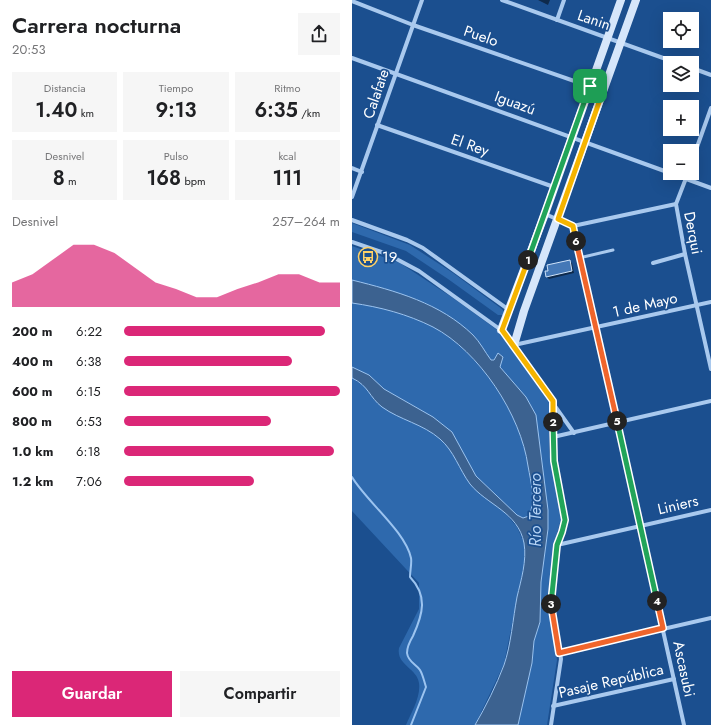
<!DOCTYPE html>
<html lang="es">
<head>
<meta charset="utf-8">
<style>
	:root { --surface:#fff; --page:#f6f6f6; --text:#202124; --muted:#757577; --accent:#db2777 }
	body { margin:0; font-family:Jost,sans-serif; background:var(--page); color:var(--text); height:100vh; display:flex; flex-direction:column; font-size:15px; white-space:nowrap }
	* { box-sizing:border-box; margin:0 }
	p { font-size:13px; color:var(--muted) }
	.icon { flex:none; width:22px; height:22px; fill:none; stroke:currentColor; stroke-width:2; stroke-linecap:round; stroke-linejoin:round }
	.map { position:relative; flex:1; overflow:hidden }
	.sheet { display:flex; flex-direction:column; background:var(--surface); width:352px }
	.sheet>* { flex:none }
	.controls { position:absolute; left:311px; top:12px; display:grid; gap:8px }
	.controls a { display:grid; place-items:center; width:36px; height:36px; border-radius:0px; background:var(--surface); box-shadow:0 4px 16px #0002; font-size:20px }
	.pin { position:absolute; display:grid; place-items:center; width:34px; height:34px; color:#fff; margin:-17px; border-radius:8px; box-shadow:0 2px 6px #0006 }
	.km { position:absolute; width:20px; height:20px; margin:-10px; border-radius:50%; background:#222; color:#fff; font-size:11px; line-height:20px; text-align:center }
	.round { display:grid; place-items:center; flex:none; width:42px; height:42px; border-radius:0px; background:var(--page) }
	.head { display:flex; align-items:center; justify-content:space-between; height:68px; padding:0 12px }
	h1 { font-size:22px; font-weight:600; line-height:30px }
	.figures { display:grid; grid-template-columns:repeat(3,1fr); gap:6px; height:68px; padding:4px 12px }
	.figures div { display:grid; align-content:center; border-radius:0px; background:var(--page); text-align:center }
	.figures b { font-size:20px; font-weight:600 }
	.figures small { font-size:11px; font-weight:400 }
	.figures p { font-size:11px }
	.chart { height:112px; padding:8px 12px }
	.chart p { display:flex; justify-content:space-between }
	.chart svg { width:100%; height:72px; margin-top:4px; fill:var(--accent); opacity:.7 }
	.cta { display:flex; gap:8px; margin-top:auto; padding:8px 12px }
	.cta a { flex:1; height:46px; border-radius:0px; background:var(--accent); color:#fff; font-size:16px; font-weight:600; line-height:46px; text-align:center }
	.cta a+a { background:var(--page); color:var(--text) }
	ul { padding:0 12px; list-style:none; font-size:13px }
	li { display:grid; grid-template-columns:64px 48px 1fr; align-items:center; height:30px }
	li i { height:10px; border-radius:5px; background:var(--accent) }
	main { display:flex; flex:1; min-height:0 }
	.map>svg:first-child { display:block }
</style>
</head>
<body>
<main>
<section class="sheet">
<div class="head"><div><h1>Carrera nocturna</h1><p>20:53</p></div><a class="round"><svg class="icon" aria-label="share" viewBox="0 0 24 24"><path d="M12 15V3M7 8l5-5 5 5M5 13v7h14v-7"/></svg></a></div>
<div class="figures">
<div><p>Distancia</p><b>1.40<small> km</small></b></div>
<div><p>Tiempo</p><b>9:13</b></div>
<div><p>Ritmo</p><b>6:35<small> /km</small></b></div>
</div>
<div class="figures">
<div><p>Desnivel</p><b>8<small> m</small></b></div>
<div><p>Pulso</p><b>168<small> bpm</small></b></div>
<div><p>kcal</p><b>111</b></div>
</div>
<div class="chart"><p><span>Desnivel</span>257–264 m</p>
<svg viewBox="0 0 160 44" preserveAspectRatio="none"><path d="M0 44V29L10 24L20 15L30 6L40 6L50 11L60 20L70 29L80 33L90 38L100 38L110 33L120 29L130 24L140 24L150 29L160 29V44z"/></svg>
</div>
<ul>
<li><b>200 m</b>6:22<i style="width:93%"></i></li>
<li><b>400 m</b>6:38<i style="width:78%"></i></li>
<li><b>600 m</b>6:15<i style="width:100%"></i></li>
<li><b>800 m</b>6:53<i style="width:68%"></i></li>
<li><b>1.0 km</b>6:18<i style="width:97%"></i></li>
<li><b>1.2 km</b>7:06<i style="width:60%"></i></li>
</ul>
<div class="cta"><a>Guardar</a><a>Compartir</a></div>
</section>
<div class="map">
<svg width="359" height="725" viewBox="0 0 359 725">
	<rect width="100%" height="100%" fill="#1b4f8f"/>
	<g fill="#2e69ad">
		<polygon points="0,223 58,245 101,273 150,309 152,312 151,315 146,315 96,279 54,251 0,232"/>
		<polygon points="0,246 48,263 101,298 148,332 197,402 197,451 209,519 202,545 196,599 205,660 195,725 166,725 180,663 182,641 188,622 189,582 196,529 196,510 187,440 174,397 148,367 144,358 139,360 78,305 58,297 0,280"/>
		<path d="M0,303c28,4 55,11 81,24 46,25 88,88 95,139 3,17 8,34 1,50l-6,2 -6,-3 -41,-39 -7,-11 -46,-54 -39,-22 -15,-14 -17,-8z"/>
		<path d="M0,378l15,10 7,12 19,13 36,18 12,8 12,14 8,17 17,22 21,14 18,21 7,16v21l-20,100 -29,61h-69c5,-12 15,-28 13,-42 -2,-15 -23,-18 -20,-35l20,-39v-26l-67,-72z"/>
	</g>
	<path fill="#3c6290" stroke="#9cc4f0" d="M0,280c44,11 88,23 121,55 7,7 12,17 18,25h3l4,-7 5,4 -3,10 26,30 10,18 12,95v19l-7,53 -1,40 -6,19 -2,22 -14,62h-43c11,-19 21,-39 29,-60 7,-20 9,-47 13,-68 4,-17 10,-36 7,-54 -6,-31 -37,-38 -54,-59 -11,-15 -16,-33 -30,-45 -17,-15 -40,-19 -58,-32 -13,-10 -13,-21 -30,-29v-11l17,8 15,14 49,28 19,15 24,44 41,39 6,3 6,-2c7,-16 2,-33 -1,-50 -7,-51 -49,-115 -95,-139 -26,-13 -53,-20 -81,-24z"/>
	<g fill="#0007">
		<polygon points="186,0 198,0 196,5"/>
		<polygon points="217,261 220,263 222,273 197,279 195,277"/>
	</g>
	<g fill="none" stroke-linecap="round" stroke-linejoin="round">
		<path stroke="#9cc4f0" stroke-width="2" d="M0,477c15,25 53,54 59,81 1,5 -1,13 -1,19 18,19 13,37 3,59 -3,5 -6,11 -6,17 1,9 9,11 13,17 3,5 4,11 6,17l-15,38"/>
	</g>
	<polygon fill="#4478b7" stroke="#cfe3fa" points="218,260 220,271 194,277 193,271 196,271 195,265"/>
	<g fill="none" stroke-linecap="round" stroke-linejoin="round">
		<polyline stroke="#a9c9ee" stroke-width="3" points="227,258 261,250"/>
		<g stroke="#a9c9ee" stroke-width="4">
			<polyline points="150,0 325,63"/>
			<polyline points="0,1 61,25 251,91"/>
			<polyline points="205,20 212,0"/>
			<polyline points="0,58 318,173"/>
			<polyline points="340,68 359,75"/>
			<polyline points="25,125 202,187"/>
			<polyline points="340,161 359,108"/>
			<polyline points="0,168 10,172"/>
			<polyline points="318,173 359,188"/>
			<polyline points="336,173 324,204 333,254 359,369"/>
			<polyline points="0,197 70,0"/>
			<polyline points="193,214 221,226 332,725"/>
			<polyline points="0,220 55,240 71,248 157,310"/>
			<polyline points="221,226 324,204"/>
			<polyline points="0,242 35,254 67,271 149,330 222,433"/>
			<polyline points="301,263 333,254"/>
			<polyline points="162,345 359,302"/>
			<polyline points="201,437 359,401"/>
			<polyline points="205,545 359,510"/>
			<polyline points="207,653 359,618"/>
			<polyline points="201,706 322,679"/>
			<polyline points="199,725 209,659 199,601 205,545 213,520 201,448 201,401"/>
		</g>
		<g stroke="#d6e6fa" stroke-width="8">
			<polyline points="149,330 193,214 269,0"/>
			<polyline points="162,345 172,311 284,0"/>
		</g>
	</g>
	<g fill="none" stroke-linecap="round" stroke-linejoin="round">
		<g stroke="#fff" stroke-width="8">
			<polyline id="split-1" points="176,260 238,86"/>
		</g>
		<g stroke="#fff" stroke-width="8">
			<polyline id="split-2" points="176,260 150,330 201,401 201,422"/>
		</g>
		<g stroke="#fff" stroke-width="8">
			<polyline id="split-3" points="199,604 205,545 210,532 213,520 202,461 201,422"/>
		</g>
		<g stroke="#fff" stroke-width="8">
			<polyline id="split-4" points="199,604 207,653 311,628 305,601"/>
		</g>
		<g stroke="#fff" stroke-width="8">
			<polyline id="split-5" points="265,421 305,601"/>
		</g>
		<g stroke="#fff" stroke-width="8">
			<polyline id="split-6" points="224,241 265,421"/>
		</g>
		<g stroke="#fff" stroke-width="8">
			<polyline id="split-7" points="224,241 221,226 206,219 251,91 238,86"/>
		</g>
		<use href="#split-1" stroke="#22a559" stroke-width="5"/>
		<use href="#split-2" stroke="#f5b400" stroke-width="5"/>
		<use href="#split-3" stroke="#22a559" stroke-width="5"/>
		<use href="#split-4" stroke="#f0652b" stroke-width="5"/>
		<use href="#split-5" stroke="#22a559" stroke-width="5"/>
		<use href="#split-6" stroke="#f0652b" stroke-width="5"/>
		<use href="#split-7" stroke="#f5b400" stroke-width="5"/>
	</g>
	<defs>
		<g id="bus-ring" transform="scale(1)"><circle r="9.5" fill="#1b4f8f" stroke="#ffd166" stroke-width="1.5"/><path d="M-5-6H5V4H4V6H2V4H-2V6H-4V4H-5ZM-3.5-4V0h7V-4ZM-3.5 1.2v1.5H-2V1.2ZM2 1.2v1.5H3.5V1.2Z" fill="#ffd166"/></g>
	</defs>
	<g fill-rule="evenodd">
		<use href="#bus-ring" x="16" y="257"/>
	</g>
	<g text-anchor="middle" stroke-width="3.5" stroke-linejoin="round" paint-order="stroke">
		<g font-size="15" fill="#fff" stroke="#1b4f8f">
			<text transform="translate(242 20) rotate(19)" y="5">Lanin</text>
			<text transform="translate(129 36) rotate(19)" y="5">Puelo</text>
			<text transform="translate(24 94) rotate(-71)" y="5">Calafate</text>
			<text transform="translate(163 103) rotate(20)" y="5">Iguazú</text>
			<text transform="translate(118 145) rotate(19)" y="5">El Rey</text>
			<text transform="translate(341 233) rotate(79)" y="5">Derqui</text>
			<text transform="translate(293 305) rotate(-13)" y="5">1 de Mayo</text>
			<text transform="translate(326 505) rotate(-13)" y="5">Liniers</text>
			<text transform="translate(332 669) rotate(78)" y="5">Ascasubi</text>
			<text transform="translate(259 681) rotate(-13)" y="5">Pasaje República</text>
		</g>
		<g font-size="15" fill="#fff" stroke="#1b4f8f" text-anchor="start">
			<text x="30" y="262">19</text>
		</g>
		<g font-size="16" font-style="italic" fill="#b5d3f5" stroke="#1b4f8f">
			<text transform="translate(183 510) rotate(-90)" y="6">Río Tercero</text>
		</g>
	</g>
</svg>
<div class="controls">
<a><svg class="icon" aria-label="locate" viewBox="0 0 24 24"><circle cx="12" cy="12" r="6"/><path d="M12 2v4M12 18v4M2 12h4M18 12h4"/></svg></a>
<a><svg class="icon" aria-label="layers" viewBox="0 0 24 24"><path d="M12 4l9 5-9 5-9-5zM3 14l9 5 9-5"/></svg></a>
<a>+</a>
<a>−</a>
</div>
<div class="pin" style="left:238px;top:86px;background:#1e9e55"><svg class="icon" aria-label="arrive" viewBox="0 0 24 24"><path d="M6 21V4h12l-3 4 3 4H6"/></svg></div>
<b class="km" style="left:176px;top:260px">1</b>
<b class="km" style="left:201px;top:422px">2</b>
<b class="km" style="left:199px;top:604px">3</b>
<b class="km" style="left:305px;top:601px">4</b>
<b class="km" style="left:265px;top:421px">5</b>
<b class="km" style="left:224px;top:241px">6</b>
</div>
</main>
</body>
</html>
